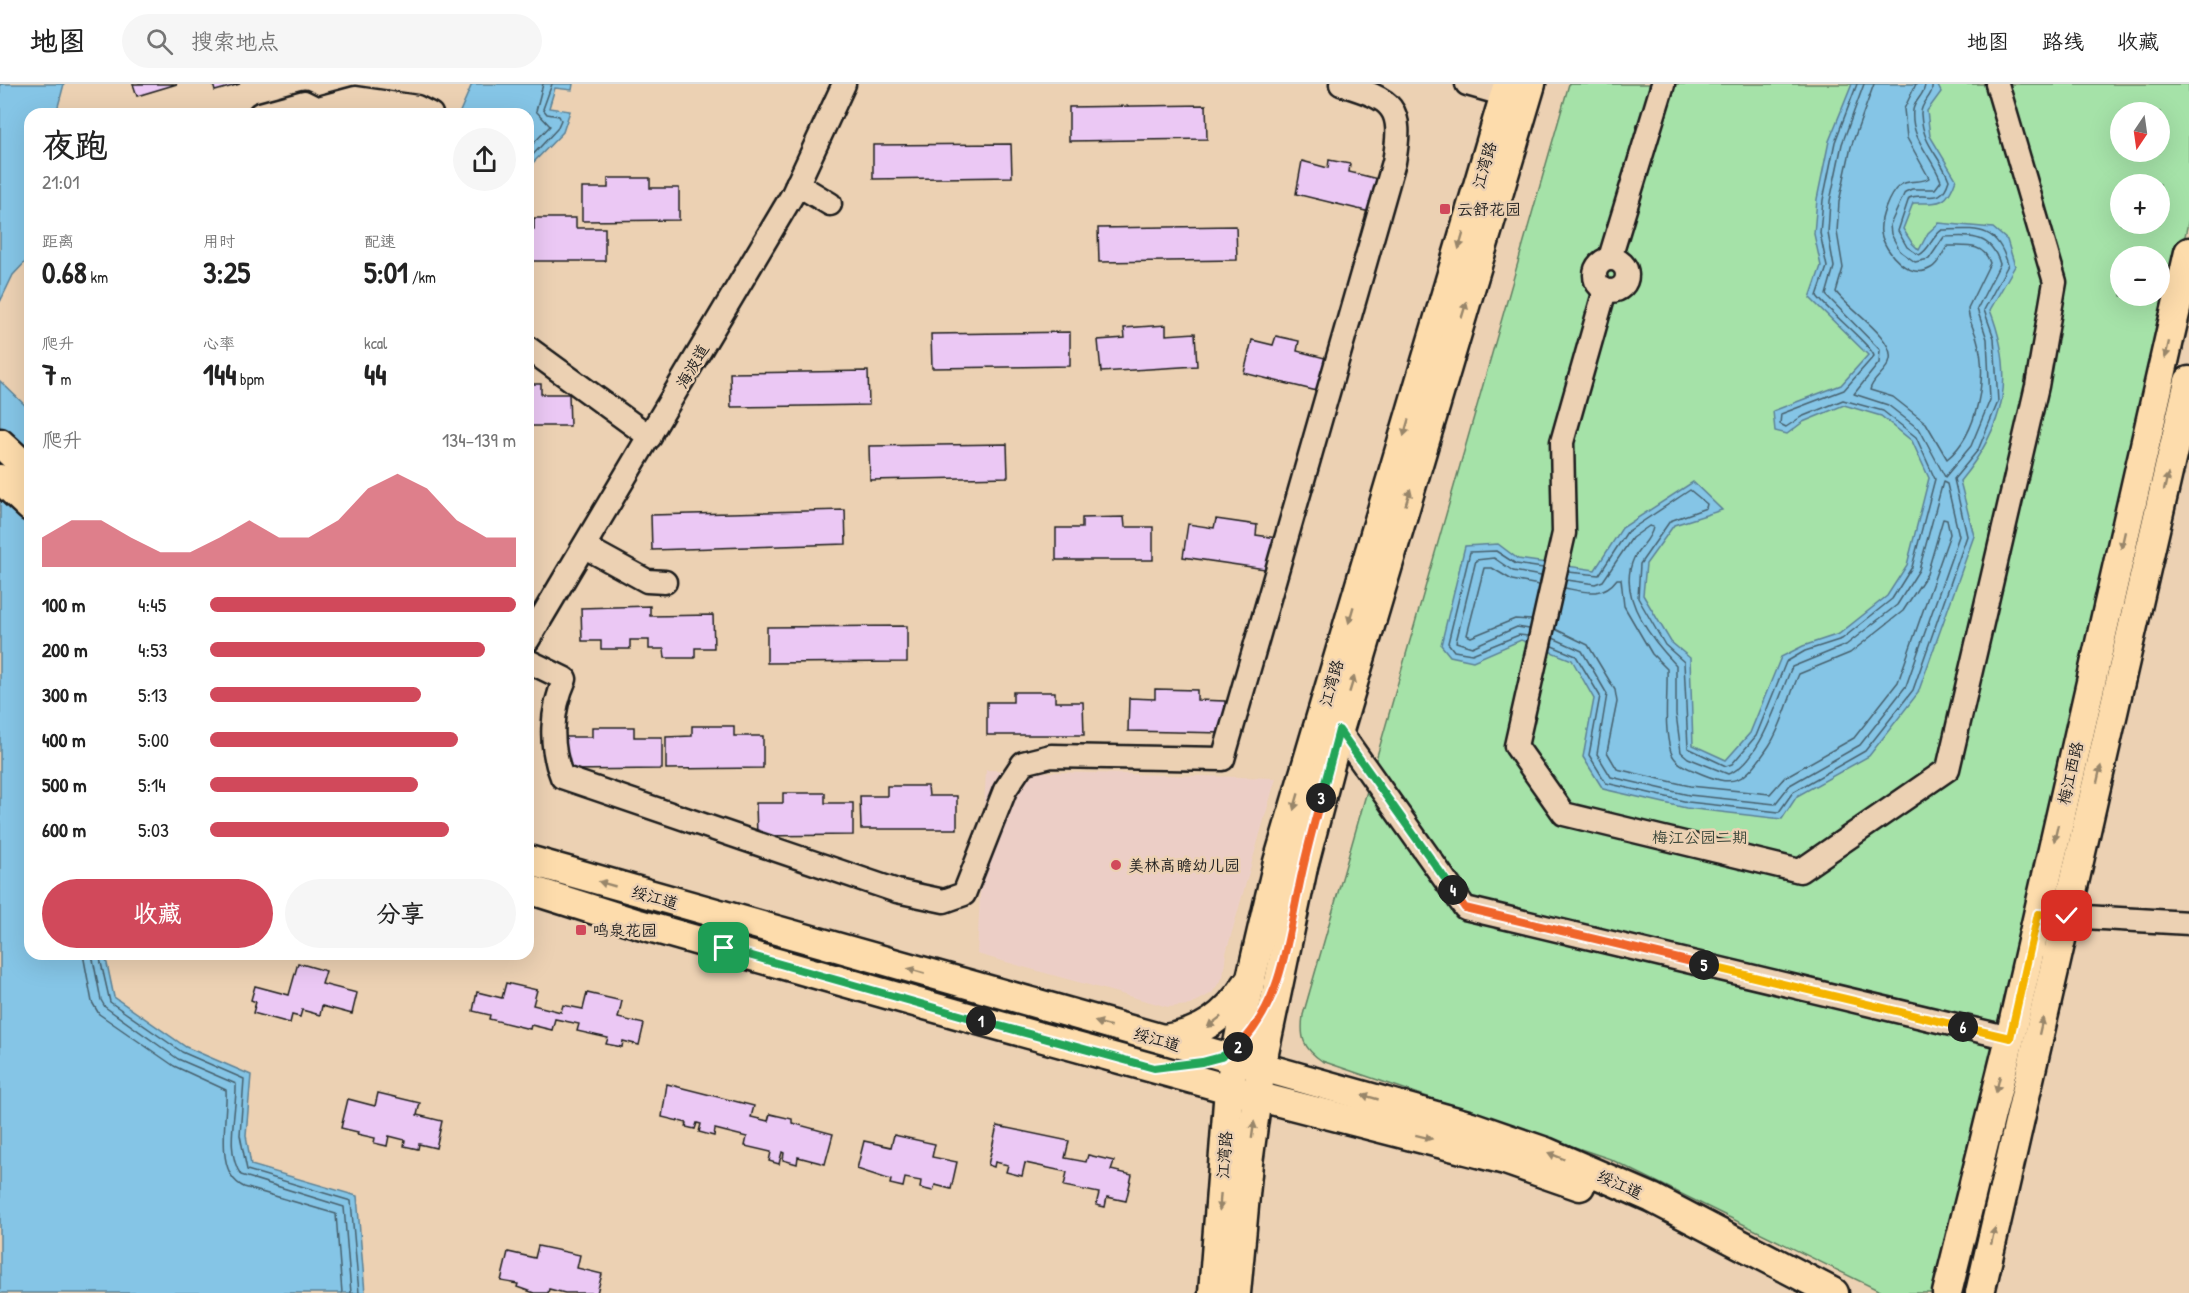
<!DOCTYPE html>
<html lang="zh">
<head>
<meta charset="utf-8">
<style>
	:root { --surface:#fff; --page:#f6f6f6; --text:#222; --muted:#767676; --line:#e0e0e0; --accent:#d1495b }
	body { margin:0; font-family:"Patrick Hand","LXGW WenKai TC",sans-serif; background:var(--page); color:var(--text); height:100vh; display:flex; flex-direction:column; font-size:22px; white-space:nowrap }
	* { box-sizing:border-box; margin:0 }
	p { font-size:20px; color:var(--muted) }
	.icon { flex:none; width:33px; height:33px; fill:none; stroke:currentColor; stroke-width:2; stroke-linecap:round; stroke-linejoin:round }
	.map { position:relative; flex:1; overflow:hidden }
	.side { position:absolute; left:24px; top:24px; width:510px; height:852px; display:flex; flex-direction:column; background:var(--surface); border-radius:18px; box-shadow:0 6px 24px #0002 }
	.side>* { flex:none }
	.needle { width:39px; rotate:193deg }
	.fabs { position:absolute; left:2110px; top:18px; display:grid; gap:12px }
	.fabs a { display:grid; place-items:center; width:60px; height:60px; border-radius:50%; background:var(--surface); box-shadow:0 6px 24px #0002; font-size:30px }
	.pin { position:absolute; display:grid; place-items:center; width:51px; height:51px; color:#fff; margin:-26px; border-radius:12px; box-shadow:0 3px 9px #0006 }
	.km { position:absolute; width:30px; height:30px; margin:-15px; border-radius:50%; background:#222; color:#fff; font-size:16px; line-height:30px; text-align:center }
	.round { display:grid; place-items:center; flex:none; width:63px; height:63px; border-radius:32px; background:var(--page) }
	.summary { display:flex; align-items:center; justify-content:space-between; height:102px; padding:0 18px }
	h1 { font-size:33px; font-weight:700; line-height:45px }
	.stats { display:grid; grid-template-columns:repeat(3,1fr); gap:9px; height:102px; padding:6px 18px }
	.stats div { display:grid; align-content:center }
	.stats b { font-size:30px; font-weight:700 }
	.stats small { font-size:16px; font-weight:400 }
	.stats p { font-size:16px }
	.chart { height:168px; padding:12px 18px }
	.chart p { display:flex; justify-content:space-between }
	.chart svg { width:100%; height:108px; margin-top:6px; fill:var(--accent); opacity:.7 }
	.button { display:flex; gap:12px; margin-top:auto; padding:12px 18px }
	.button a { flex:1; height:69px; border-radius:36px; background:var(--accent); color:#fff; font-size:24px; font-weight:700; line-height:69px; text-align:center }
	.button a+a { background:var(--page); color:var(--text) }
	ul { padding:0 18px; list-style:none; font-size:20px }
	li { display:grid; grid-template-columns:96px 72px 1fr; align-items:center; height:45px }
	li i { height:15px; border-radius:8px; background:var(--accent) }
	header { display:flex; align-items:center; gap:36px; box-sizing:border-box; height:84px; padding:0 30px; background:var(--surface); border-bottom:2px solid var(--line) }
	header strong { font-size:28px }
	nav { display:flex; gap:33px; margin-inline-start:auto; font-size:21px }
	.search { width:420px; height:54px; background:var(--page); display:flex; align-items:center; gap:15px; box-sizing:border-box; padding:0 21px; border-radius:33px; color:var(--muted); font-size:22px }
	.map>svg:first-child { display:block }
</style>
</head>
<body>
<header>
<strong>地图</strong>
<div class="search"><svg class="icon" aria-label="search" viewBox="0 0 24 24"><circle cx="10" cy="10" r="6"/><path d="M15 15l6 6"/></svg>搜索地点</div>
<nav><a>地图</a><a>路线</a><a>收藏</a></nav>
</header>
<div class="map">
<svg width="2189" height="1209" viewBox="0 0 2189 1209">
	<rect width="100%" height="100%" fill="#ecd1b3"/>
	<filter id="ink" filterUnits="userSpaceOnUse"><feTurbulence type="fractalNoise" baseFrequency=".0167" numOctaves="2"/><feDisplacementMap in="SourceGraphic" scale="12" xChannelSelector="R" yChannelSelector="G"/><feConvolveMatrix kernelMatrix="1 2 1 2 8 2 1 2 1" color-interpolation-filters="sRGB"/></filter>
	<g filter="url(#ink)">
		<polygon fill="#eccec6" points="986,686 1276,694 1226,869 1223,893 1212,909 1190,921 1168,923 977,870"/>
		<path fill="#a5e2a8" stroke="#607f62" stroke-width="1.5" fill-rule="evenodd" d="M1569,0h620v135l-254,1074h-51l-274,-134 -288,-98c-19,-13 -22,-23 -19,-46zM2121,28h39v40h-39zM2121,100h39v40h-39zM2121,172h39v40h-39z"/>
		<g fill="#85c5e6" stroke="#5b8195" stroke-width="1.5">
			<polygon points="0,0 64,0 56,30 30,30 30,173 13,191 0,218"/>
			<polygon points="472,0 573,0 572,6 555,4 549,24 570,27 563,48 528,84 528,30 459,30"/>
			<path d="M1852,0h85l4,8 -14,19 3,25 26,43c-9,27 -17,24 -43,24l-10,26 9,14 7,7 9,-17 11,-10 54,5 14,12 8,26 -25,44c26,67 15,116 -30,171l14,55 -56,157 -49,63 -72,40 -15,23 -96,-11 -83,-19 -20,-32 11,-58 -22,-39 -51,-20 -48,21 -23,-5 -9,-11 24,-99 33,-2 20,15 77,11 27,-42 71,-46 29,28 -48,15 -28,39 -3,31 28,47 19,16 3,87 33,15 24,-27 31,-76 22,-11 36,-12 48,-38 20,-31 22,-87 -17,-37 -31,-25 -37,-11 -41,17 -16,12 -12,-3 -2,-20 68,-26 27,-30 -58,-57 11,-32 -7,-32 3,-35 12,-58z"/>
			<polygon points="0,297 30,326 30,870 105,870 114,913 186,963 251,991 246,1051 251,1081 357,1112 365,1209 0,1209"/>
		</g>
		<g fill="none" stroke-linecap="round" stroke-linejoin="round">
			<g stroke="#46606d" stroke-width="1.5">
				<path d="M1864,0l-22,60 -12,57 -2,32 6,34 -8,28 54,55 -1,13 -25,31 34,11 32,25 25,47 26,-31 19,-46 -3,-61 -10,-30 23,-45c-9,-30 -28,-28 -56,-27l-15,22 -14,3 -15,-11 -9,-17 -1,-9 15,-33 7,-3h23l6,-8c-9,-25 -31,-42 -28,-71 2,-11 12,-15 12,-26"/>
				<path d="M1874,0l-23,63 -12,55 -2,30 6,36 -7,24c13,18 58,45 54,67 -2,13 -18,19 -20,31l23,7 33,26 21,36c31,-25 41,-83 30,-120 -3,-10 -9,-19 -9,-31l22,-45c-6,-20 -24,-17 -42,-17 -6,6 -8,17 -17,22 -21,13 -46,-15 -50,-35 -2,-13 8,-39 18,-47 9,-8 22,-2 30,-8l-22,-40 -3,-29 12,-25"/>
				<polyline points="528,65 550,42 536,27 543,0"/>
				<polyline points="528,76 557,45 561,36 559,32 547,30 543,25 552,0"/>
				<path d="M1568,488l31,3 28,-43 63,-42 17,14 -1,4 -36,13 -30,43 -2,34 27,47 19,17 4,86 38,18 6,-2 24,-28 30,-74 19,-11 37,-12 50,-40 20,-32 23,-88 -19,-42 -33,-26 -40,-11 -42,17 -15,10 -6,-3 1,-10 63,-24 30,-34c-2,-10 -47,-46 -57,-60l10,-29 -7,-34 3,-33 12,-58 22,-58"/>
				<polyline points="1531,536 1515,535 1471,553 1467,551 1484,484 1492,484 1512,496 1539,501"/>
				<polyline points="1529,545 1517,543 1472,563 1456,558 1476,476 1494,474 1513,487 1541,492"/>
				<path d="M1555,545l33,16 27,45 2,12 -10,50 10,17 73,17 80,8 15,-17 69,-39 44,-56 52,-148 -3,-14 -4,-1 -16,55 -24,37 -53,42 -51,21c-10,22 -16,51 -30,72 -25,37 -34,43 -74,25 -10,-4 -20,-8 -24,-19 -8,-25 -3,-57 -4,-83l-15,-15 -28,-48 -3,-27h-4c-14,19 -32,13 -52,9"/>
				<polyline points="1528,552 1519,551 1472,570 1454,567 1448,559 1470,468 1496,467 1516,480 1543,484"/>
				<path d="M1553,554l29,13 25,43 -10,60 14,23 78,18 86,9 15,-19 70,-40 46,-59 53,-150 -12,-52 -4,-2 -24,88 -22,35 -51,40 -54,22c-13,28 -32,97 -64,107l-40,-16 -7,-6 -5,-38v-49c-24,-25 -60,-69 -42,-107 5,-10 18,-20 19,-31l-4,-1 -17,12 -29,43 -8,3 -28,-4"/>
				<path d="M1552,562l24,10 24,40 -11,59 17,28 82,19 91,10 14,-20 72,-41 48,-61 54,-154 -13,-57 24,-29 20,-48 -4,-64 -10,-28 24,-45c-11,-40 -30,-36 -66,-35 -10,6 -13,21 -23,25l-12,-8 -9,-16 11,-33c18,-7 32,9 40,-18 -10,-27 -26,-33 -28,-66 -1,-12 13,-17 11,-30"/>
				<path d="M83,870l9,48 7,12 75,52 52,24c2,27 -13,83 18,97l92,27 6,79"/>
				<path d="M92,870l9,46 4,7 73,52 58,25c1,28 -12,66 5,91l103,32 7,86"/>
				<polyline points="99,870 110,918 182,968 244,995 240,1051 247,1086 351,1117 359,1209"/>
			</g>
		</g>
		<g fill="#ebc8f4" stroke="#1c1c1c" stroke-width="1.5">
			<polygon points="133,0 177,0 137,12"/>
			<polygon points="213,0 240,0 215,7"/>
			<polygon points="1206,21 1207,55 1069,57 1069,23"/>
			<polygon points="1011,60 1012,93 873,95 873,61"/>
			<polygon points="1329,76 1350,80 1349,88 1378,95 1370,128 1296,110 1302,77 1328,84"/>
			<polygon points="608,94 650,94 650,104 679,104 679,136 582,137 582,104 608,104"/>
			<polygon points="534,134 576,134 576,144 605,144 605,177 528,177 528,145 534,145"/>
			<polygon points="1236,142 1237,176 1099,178 1098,144"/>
			<polygon points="1166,241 1166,251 1195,249 1197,282 1101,288 1098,256 1125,254 1124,244"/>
			<polygon points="1070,248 1070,282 932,284 931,250"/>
			<polygon points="1276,252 1299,257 1297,267 1325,274 1317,307 1244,289 1252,256 1273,261"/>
			<polygon points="868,287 869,321 731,323 730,289"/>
			<polygon points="528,300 541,300 541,310 569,310 570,342 528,342"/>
			<polygon points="1007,360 1008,393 870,396 869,362"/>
			<polygon points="845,426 846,460 652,466 651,431"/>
			<polygon points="1124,433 1125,443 1153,443 1153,476 1056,476 1056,444 1082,444 1082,434"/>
			<polygon points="1216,435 1257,441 1256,451 1284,455 1279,487 1183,473 1188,440 1214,444"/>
			<polygon points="650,522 650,532 713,531 714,564 695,564 695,574 665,574 664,565 649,565 649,556 630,556 630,565 601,565 601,557 582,557 581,524"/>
			<polygon points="907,542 907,578 767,579 767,543"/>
			<polygon points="1155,605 1197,606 1197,616 1225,617 1224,649 1128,647 1129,614 1155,615"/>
			<polygon points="1013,608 1055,608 1055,618 1083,618 1084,651 987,651 987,618 1013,618"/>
			<polygon points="692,642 734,642 734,652 763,652 763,684 666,685 666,653 692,652"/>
			<polygon points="592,643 634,643 634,653 662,653 662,685 566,686 565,653 592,653"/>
			<polygon points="887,702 928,702 929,712 957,712 957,745 861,745 860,712 887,712"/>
			<polygon points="783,709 825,709 825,719 853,719 853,751 757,752 756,719 783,719"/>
			<polygon points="298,879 326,887 322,900 357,909 352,930 322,922 320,931 302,926 300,933 292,931 290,939 253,929 256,918 251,916 255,902 289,911"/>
			<polygon points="506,899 537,906 533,921 561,928 563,921 583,925 587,909 622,917 618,934 644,940 639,961 623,957 622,963 606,960 608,954 577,947 579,940 555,935 552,946 531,941 530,945 489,935 490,931 473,927 477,908 502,914"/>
			<polygon points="667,1000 754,1022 751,1033 768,1037 770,1030 792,1035 792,1039 833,1050 825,1080 798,1073 797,1080 783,1076 784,1069 782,1068 779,1080 769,1077 771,1068 745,1062 747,1053 715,1045 714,1052 699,1048 701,1040 697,1039 695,1045 686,1043 687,1039 662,1033"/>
			<polygon points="378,1009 420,1019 417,1031 442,1037 436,1064 419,1060 418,1065 404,1062 405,1056 389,1052 387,1062 374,1059 375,1054 357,1050 358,1048 341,1044 348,1015 375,1022"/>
			<polygon points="997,1042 1069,1057 1065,1074 1086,1078 1088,1071 1114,1077 1111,1086 1132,1091 1126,1117 1107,1113 1105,1123 1096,1121 1099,1109 1064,1102 1067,1088 1025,1079 1022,1092 1006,1088 1008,1081 995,1078 994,1083 988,1081"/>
			<polygon points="894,1051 935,1060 932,1073 957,1078 951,1105 935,1101 933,1107 920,1104 921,1097 905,1094 903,1103 890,1100 891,1096 857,1085 864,1057 891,1063"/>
			<polygon points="538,1162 580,1171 577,1184 602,1190 597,1209 565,1209 549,1205 548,1209 534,1209 517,1203 518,1200 501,1197 508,1168 535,1174"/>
		</g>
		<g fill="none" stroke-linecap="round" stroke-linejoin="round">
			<g stroke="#1c1c1c" stroke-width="27">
				<g id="minor">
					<polyline points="1467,0 1520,15"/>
					<polyline points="318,24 355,14 417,23 431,30"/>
					<polyline points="260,30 304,18 328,30"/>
					<polyline points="797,100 830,120"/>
					<polyline points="1610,174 1663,0"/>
					<circle cx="1611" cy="191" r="16"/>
					<polyline points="1605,206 1562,358 1564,449 1516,662 1564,730 1800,787 1948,685 2037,302 2055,198 1997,0"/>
					<polyline points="528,264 650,353"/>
					<polyline points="585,463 647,497 665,498"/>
					<polyline points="528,556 793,110 844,0"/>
					<path d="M528,577l37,18c-14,31 -16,67 -3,98l335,114 47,10 20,-7 41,-104 18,-27 28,-7 172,3 171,-597c10,-56 -1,-62 -53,-78"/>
					<polyline points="1339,646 1465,824 2010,954"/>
					<polyline points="2050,831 2189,839"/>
				</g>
			</g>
			<g stroke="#1c1c1c" stroke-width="33">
				<g id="major">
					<polyline points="0,359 30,387"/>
					<polyline points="0,395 30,423"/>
					<polyline points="528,776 1471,1042 1546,1068 1652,1114 1834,1209"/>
					<polyline points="528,805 639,840 982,937 1229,1005 1505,1076 1580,1102"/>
					<path d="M1164,955c38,-5 62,-23 83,-55"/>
					<polyline points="1213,1209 1229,1005 1251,894 1278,778 1508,0"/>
					<polyline points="1236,1209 1248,1079 1261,983 1303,783 1339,646 1531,0"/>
					<polyline points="1947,1209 2010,954 2189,168"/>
					<polyline points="1980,1209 2189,297"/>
				</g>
			</g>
			<use href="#minor" stroke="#ecd1b3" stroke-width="22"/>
			<use href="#major" stroke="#fddcac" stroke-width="28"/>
		</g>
		<defs><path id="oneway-solid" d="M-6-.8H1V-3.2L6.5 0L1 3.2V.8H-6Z" transform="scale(1.5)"/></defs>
		<g fill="#98866b">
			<use href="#oneway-solid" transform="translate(1461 157) rotate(106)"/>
			<use href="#oneway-solid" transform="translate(1464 226) rotate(-73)"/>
			<use href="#oneway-solid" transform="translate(2167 266) rotate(103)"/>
			<use href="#oneway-solid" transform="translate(1406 344) rotate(106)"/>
			<use href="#oneway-solid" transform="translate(2166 398) rotate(-77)"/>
			<use href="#oneway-solid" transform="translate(1408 413) rotate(-73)"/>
			<use href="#oneway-solid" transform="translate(2123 456) rotate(103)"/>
			<use href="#oneway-solid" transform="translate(1351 531) rotate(106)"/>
			<use href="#oneway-solid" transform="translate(1352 600) rotate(-73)"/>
			<use href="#oneway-solid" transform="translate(2099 690) rotate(-77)"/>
			<use href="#oneway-solid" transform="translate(1296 718) rotate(106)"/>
			<use href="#oneway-solid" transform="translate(2056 749) rotate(103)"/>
			<use href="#oneway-solid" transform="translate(607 800) rotate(-164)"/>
			<use href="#oneway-solid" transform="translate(916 887) rotate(-164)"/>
			<use href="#oneway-solid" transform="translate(1214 938) rotate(142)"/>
			<use href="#oneway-solid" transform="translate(1103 940) rotate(-164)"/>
			<use href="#oneway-solid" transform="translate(2041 942) rotate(-77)"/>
			<use href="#oneway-solid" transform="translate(1998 1000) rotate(104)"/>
			<use href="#oneway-solid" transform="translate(1370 1013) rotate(-164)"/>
			<use href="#oneway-solid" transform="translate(1253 1046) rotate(-82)"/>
			<use href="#oneway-solid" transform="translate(1424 1053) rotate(14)"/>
			<use href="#oneway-solid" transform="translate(1556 1072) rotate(-158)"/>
			<use href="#oneway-solid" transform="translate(1220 1118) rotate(94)"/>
			<use href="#oneway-solid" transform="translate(1993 1152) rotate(-77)"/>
		</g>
	</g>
	<g fill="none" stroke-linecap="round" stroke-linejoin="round" filter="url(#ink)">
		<g stroke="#fff" stroke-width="12">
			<polyline id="split-1" points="724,864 981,937"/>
		</g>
		<g stroke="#fff" stroke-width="12">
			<polyline id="split-2" points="981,937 1154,984 1202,978 1221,973 1238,963"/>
		</g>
		<g stroke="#fff" stroke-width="12">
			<path id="split-3" d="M1238,963c44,-45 48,-102 61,-160 6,-30 14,-60 22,-89"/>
		</g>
		<g stroke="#fff" stroke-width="12">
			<polyline id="split-4" points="1321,714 1339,646 1453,806"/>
		</g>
		<g stroke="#fff" stroke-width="12">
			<polyline id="split-5" points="1453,806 1465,824 1704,881"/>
		</g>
		<g stroke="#fff" stroke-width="12">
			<polyline id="split-6" points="1704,881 1963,943"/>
		</g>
		<g stroke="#fff" stroke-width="12">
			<polyline id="split-7" points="1963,943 2010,954 2038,830 2067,832"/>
		</g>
		<use href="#split-1" stroke="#22a559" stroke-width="8"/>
		<use href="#split-2" stroke="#22a559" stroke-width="8"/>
		<use href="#split-3" stroke="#f0652b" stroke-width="8"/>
		<use href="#split-4" stroke="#22a559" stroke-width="8"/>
		<use href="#split-5" stroke="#f0652b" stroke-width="8"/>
		<use href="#split-6" stroke="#f5b400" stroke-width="8"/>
		<use href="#split-7" stroke="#f5b400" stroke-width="8"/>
	</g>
	<g fill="#d1495b" stroke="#ecd1b3" stroke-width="2">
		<rect x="1439" y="119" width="12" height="12" rx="3"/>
		<circle cx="1116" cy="781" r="6"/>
		<rect x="575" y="840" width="12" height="12" rx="3"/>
	</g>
	<g text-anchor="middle" stroke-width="5" stroke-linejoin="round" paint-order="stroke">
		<g font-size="16" fill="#1c1c1c" stroke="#ecd1b3">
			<text transform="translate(1484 81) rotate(-74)" y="6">江湾路</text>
			<text transform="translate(692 282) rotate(-60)" y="6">海波道</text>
			<text transform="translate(1331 599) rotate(-74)" y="6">江湾路</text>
			<text transform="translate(2070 689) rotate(-77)" y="6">梅江西路</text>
			<text transform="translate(655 813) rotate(16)" y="6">绥江道</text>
			<text transform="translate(1157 955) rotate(16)" y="6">绥江道</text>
			<text transform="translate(1224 1071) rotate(-86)" y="6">江湾路</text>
			<text transform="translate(1620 1100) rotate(24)" y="6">绥江道</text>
		</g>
		<g font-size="16" fill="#1c1c1c" stroke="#ecd1b3" text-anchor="start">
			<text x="1457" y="131">云舒花园</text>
			<text x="1128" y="787">美林高瞻幼儿园</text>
			<text x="593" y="852">鸣泉花园</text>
		</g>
		<g font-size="16" fill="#374438" stroke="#ecd1b3">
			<text x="1700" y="759">梅江公园二期</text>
		</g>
	</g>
</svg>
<div class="fabs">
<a><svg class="needle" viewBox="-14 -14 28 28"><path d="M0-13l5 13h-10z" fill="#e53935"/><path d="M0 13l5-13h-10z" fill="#767676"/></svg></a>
<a>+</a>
<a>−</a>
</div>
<div class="pin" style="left:724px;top:864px;background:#1e9e55"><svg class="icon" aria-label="arrive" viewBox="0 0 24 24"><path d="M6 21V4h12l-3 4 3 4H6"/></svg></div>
<div class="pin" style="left:2067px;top:832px;background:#d93025"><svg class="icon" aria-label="check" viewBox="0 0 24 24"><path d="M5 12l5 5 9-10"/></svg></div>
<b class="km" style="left:981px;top:937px">1</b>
<b class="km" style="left:1238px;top:963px">2</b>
<b class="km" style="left:1321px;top:714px">3</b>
<b class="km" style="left:1453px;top:806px">4</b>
<b class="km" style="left:1704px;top:881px">5</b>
<b class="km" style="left:1963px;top:943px">6</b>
<section class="side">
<div class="summary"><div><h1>夜跑</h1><p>21:01</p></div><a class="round"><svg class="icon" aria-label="share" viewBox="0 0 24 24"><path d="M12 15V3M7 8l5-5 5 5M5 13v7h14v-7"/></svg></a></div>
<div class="stats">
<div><p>距离</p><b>0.68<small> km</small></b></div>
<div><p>用时</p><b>3:25</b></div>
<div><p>配速</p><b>5:01<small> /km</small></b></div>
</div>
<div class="stats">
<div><p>爬升</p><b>7<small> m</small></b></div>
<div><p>心率</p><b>144<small> bpm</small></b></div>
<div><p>kcal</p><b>44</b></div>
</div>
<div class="chart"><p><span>爬升</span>134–139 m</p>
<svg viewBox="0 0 160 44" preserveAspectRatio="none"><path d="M0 44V32L10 25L20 25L30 32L40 38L50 38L60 32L70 25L80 32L90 32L100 25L110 12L120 6L130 12L140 25L150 32L160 32V44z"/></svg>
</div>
<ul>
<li><b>100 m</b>4:45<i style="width:100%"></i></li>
<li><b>200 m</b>4:53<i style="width:90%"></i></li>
<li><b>300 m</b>5:13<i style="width:69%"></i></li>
<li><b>400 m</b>5:00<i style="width:81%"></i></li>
<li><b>500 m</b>5:14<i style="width:68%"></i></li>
<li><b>600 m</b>5:03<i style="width:78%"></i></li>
</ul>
<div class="button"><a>收藏</a><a>分享</a></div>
</section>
</div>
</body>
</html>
